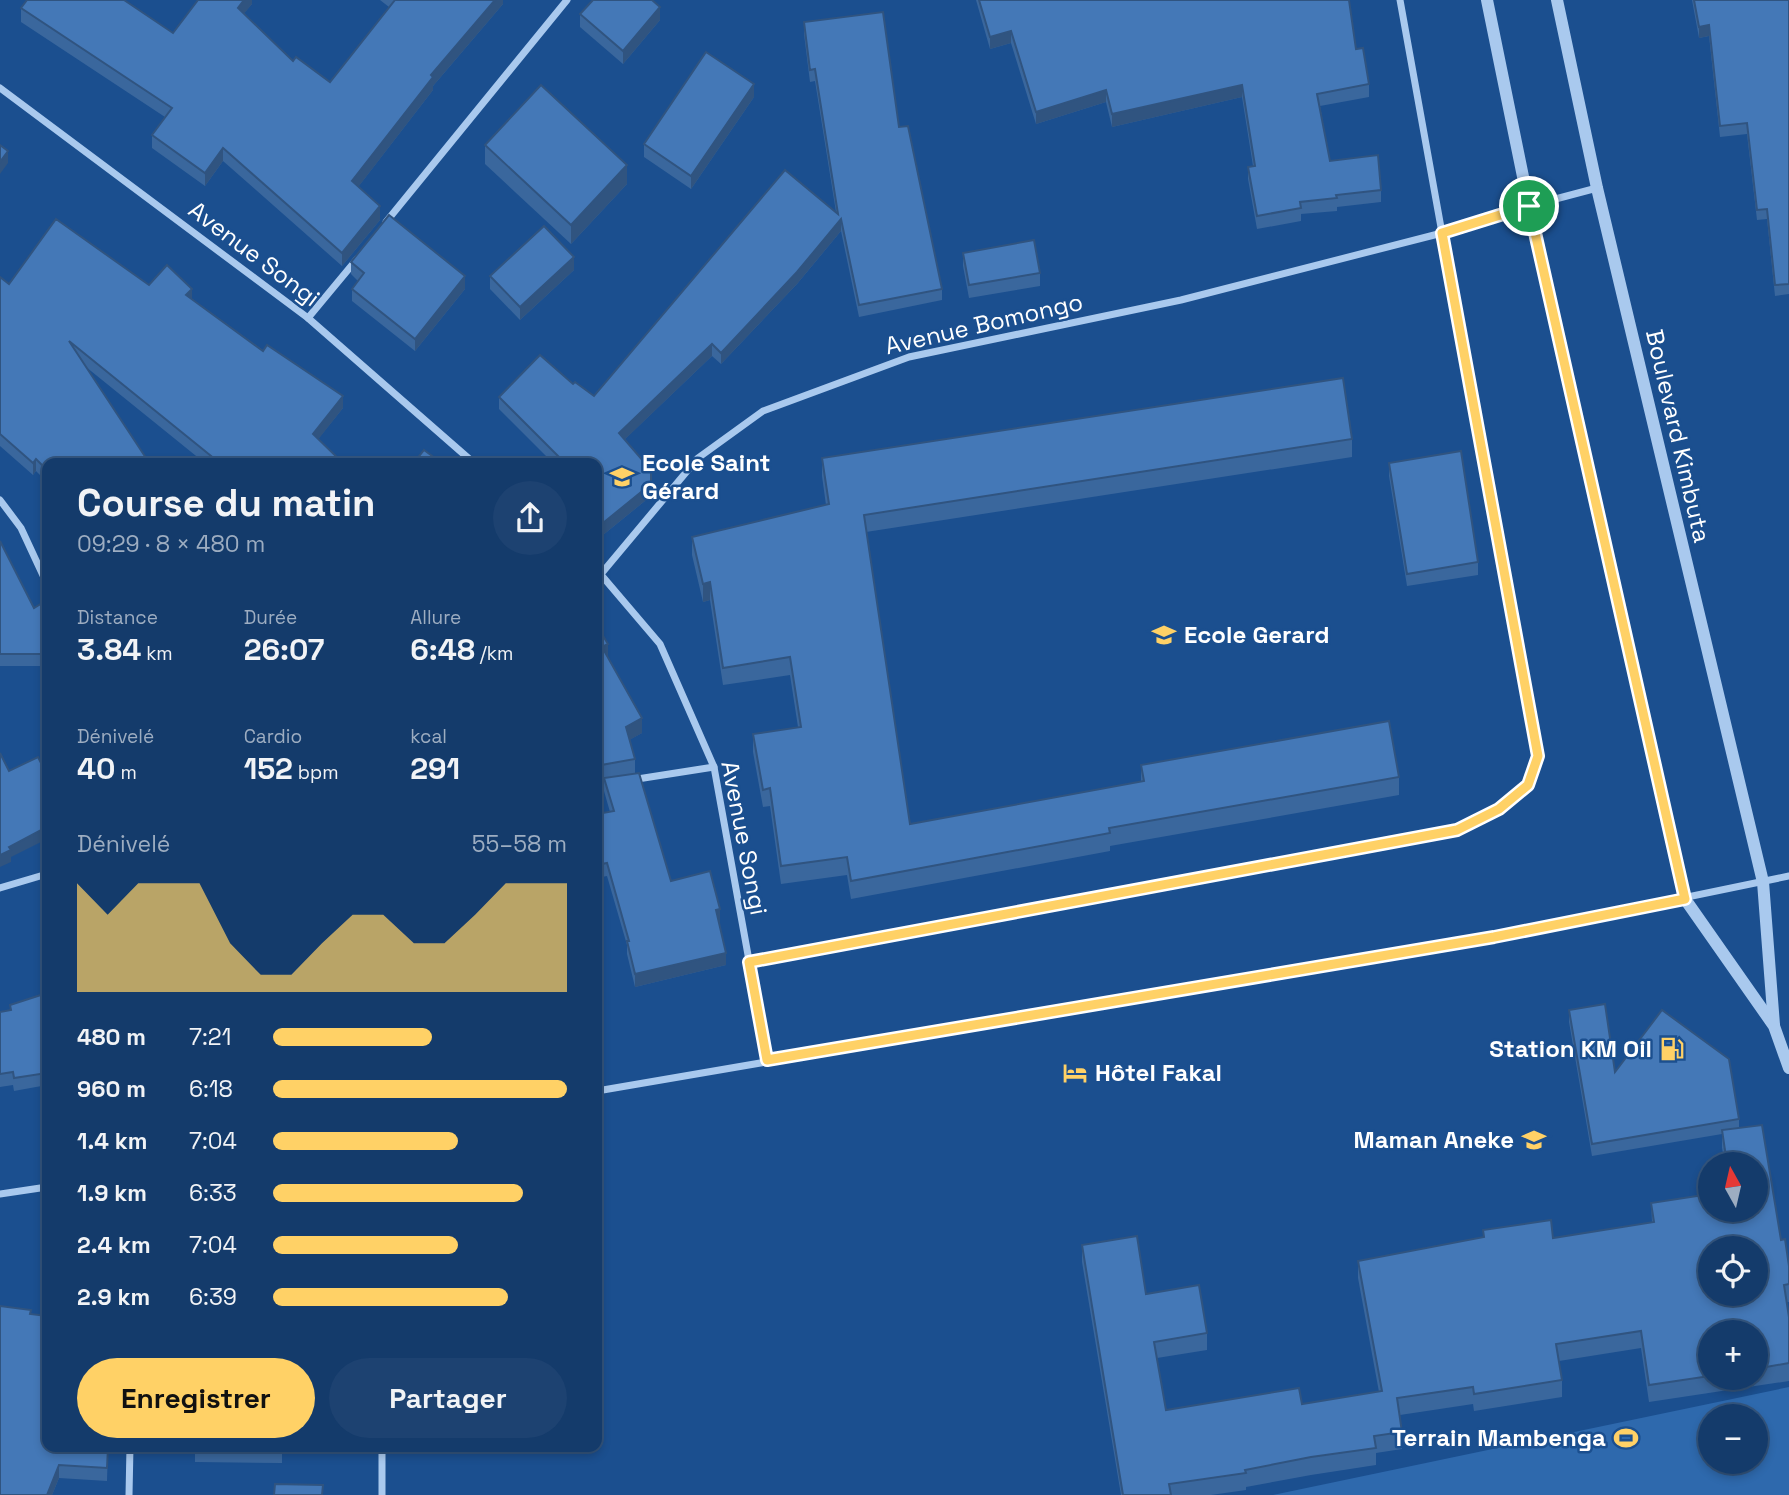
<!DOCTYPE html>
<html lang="fr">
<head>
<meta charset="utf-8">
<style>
	:root { --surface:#143b6b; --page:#1d4271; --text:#f1f3f6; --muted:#9dadc1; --line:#33557e; --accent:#ffd166 }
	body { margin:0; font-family:"Space Grotesk",sans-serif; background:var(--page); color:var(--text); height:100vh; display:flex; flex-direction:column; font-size:26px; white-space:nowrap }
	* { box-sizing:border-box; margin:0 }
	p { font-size:23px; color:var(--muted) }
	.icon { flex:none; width:38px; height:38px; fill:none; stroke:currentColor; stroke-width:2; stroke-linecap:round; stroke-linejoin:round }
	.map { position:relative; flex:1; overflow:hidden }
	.details { position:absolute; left:42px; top:458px; width:560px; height:994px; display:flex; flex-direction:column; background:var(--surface); border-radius:14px; box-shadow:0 4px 10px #0003,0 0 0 2px var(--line) }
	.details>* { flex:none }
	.needle { width:46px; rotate:352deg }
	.buttons { position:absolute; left:1698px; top:1152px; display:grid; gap:14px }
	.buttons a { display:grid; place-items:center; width:70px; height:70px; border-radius:50%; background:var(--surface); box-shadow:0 4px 10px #0003,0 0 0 2px var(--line); font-size:35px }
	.pin { position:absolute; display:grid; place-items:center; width:60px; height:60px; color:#fff; margin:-30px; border:4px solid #fff; border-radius:50%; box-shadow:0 2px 7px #0007 }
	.round { display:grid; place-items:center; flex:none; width:74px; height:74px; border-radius:37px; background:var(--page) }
	.overview { display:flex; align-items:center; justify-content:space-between; height:119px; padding:0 35px }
	h1 { font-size:38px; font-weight:600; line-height:52px }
	.metrics { display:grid; grid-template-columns:repeat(3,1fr); gap:10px; height:119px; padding:7px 35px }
	.metrics div { display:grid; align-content:center }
	.metrics b { font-size:30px; font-weight:600 }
	.metrics small { font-size:19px; font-weight:400 }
	.metrics p { font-size:19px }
	.chart { height:196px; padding:14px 35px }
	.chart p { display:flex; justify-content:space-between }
	.chart svg { width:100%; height:126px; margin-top:7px; fill:var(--accent); opacity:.7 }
	.primary-button { display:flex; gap:14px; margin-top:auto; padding:14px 35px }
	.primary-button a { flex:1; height:80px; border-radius:42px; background:var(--accent); color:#111; font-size:28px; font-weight:600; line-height:80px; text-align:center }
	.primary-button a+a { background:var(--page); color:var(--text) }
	ul { padding:0 35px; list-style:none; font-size:23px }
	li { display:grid; grid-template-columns:112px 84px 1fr; align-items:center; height:52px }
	li i { height:18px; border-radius:9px; background:var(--accent) }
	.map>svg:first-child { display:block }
</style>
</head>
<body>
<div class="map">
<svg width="1789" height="1495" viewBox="0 0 1789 1495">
	<rect width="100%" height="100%" fill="#1b4f8f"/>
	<path fill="#2e69ad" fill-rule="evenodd" d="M1789,1387v108h-516zM1710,1416h45v45h-45z"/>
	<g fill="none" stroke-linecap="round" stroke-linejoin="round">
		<polyline stroke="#a9c9ee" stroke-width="5" points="749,962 1457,830 1499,809 1528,785 1538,756 1442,233"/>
		<g stroke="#a9c9ee" stroke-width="7">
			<polyline points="1400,0 1442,233"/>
			<polyline points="0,88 308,318 475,464"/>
			<polyline points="386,222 567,0"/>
			<polyline points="308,318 357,259"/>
			<polyline points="0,500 21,528 47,584"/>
			<polyline points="597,570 660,644 714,767 767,1060"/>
			<polyline points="601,574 698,458 763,411 909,357 1181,300 1442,233 1529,206 1597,188"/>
			<polyline points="631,780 714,767"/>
			<polyline points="597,786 613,784"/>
			<polyline points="0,888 47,874"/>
			<polyline points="597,1091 1494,937 1789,876"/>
			<polyline points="0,1194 47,1187"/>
			<polyline points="129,1495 130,1447"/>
			<polyline points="382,1495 382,1447"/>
		</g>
		<g stroke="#a9c9ee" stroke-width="12">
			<polyline points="1487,0 1529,206 1685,899 1774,1026 1789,1068"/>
			<polyline points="1557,0 1597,188 1763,882 1774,1025"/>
		</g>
	</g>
	<g fill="#3a679d" fill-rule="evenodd">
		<polygon points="252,0 252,4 244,13 293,61 330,82 389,7 380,0 503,0 503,4 433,86 433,90 358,187 380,220 342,266 223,161 205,186 152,148 152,135 165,117 21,22 21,8 173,33"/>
		<polygon points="976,0 1349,0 1356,49 1369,84 1369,97 1320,106 1330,161 1381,190 1381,202 1337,207 1337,211 1301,214 1301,221 1257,229 1248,179 1248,167 1253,166 1242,97 1112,127 1106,102 1036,124 1011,43 990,49"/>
		<polygon points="1692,0 1789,0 1789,294 1775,296 1767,219 1757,220 1747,134 1720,137 1709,36 1699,38"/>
		<polygon points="580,14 660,20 623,64 580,27"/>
		<polygon points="804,22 899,127 942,289 942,300 859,317 841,231 797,284 721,364 712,356 625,439 651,496 603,535 597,528 597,464 554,464 499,409 499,397 573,384 594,396 836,212 815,81 810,82 804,34"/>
		<polygon points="754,97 691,189 644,157 644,144"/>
		<polygon points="485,145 627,184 571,244 485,164"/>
		<polygon points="963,253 1040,273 1040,286 969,298 963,266"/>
		<polygon points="351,262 465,289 415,351 352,301 352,289 358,281 351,274"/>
		<polygon points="574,270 520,320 490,289 490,276"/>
		<polygon points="0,277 9,284 149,285 192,299 343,408 318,439 344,464 206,464 86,367 47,464 47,482 36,471 33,475 0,446"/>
		<polygon points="1352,439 1352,457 866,532 910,824 1141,782 1141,765 1399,777 1399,795 1110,846 1110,851 851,899 847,875 781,884 770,806 763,807 753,752 753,734 798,727 790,675 723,685 710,600 703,602 692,555 692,537 826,505 822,476 822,458"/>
		<polygon points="1389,463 1478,562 1478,575 1407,586 1389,476"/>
		<polygon points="0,541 34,608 47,600 47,666 0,666"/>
		<polygon points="597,626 608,657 642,733 629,740 635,759 635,773 671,881 720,922 719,923 726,965 635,987 627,954 627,945 607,876 597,878 597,814 610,812 604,791 604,779 601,779 597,767"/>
		<polygon points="47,993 47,1085 14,1091 13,1085 0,1087 0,1012 10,1011 10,1005"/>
		<path d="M1605,1004l10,68 47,-62 67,49 10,60v9l23,-3 19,115 4,-1 4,27v36h-2l2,15v64l-140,21 -8,-54 -82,13 3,19v17l-88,14 -1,-7 -73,11 2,17v17l-26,4v12l-65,10 -65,12v3l-35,5h-90l-39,-233v-17l55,-9 9,58 53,-9 8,48v17l-50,8 9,52 133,-22 3,16 77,-12 -21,-114v-17l125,-24v-7l68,-10 2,18 99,-16 -1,-19 59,-9v15h45v-45h-30l-3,-16v-14l-130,22 -23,-134v-12zM1710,1248h45v45h-45zM1710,1332h45v45h-45z"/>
		<polygon points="31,1314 108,1447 107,1481 59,1478 52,1495 0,1495"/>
		<polygon points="195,1447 282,1447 282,1463 195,1462"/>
	</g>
	<g fill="#305480">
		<polygon points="244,0 252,0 252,4 238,21 238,8"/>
		<polygon points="495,0 503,0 503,4 433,86 433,90 352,195 352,181 431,75"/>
		<polygon points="660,7 660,20 623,64 623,51"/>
		<polygon points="1709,25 1709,36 1699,38 1699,27"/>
		<polygon points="1011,31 1011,43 990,49 990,37"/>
		<polygon points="754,84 754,97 691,189 691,176"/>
		<polygon points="1242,85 1242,97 1112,127 1112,114"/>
		<polygon points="1106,90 1106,102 1036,124 1036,112"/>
		<polygon points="223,148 223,161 205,186 205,173"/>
		<polygon points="8,151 8,163 0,174 0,162"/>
		<polygon points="627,165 627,184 571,244 571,225"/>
		<polygon points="380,206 380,220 342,266 342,253"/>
		<polygon points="841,219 841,231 797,284 721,364 721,353"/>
		<polygon points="574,257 574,270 520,320 520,307"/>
		<polygon points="465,276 465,289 415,351 415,339"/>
		<polygon points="192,289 192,301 186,295"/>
		<polygon points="712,344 712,356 619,445 619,433"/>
		<polygon points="343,396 343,408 313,446 313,434"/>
		<polygon points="36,459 36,471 33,475 33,463"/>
		<polygon points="651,484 651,496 603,535 603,523"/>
		<polygon points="710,582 710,600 703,602 703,584"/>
		<polygon points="608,644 608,658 602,647"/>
		<polygon points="642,718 642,733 626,742 626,727"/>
		<polygon points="47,827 47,839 11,857 11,862 0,867 0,855 9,847"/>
		<polygon points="720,909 720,922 716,923 716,910"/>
		<polygon points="726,953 726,965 635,987 635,974"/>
		<polygon points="59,1465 59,1478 52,1495 47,1495"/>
	</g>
	<g fill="#4478b7" stroke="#305480" stroke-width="2" fill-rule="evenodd">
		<polygon points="27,0 124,0 173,33 198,0 244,0 238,8 293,61 296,57 330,82 395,0 495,0 431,75 433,77 352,181 380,206 342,253 223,148 205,173 152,135 172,108 21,8"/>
		<polygon points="593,0 652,0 660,7 623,51 580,14"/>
		<polygon points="979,0 1349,0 1356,49 1363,48 1369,84 1317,94 1330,161 1378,155 1381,190 1336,195 1337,198 1300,202 1301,208 1257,216 1248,167 1255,166 1242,85 1112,114 1106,90 1036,112 1011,31 990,37"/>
		<polygon points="1694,0 1789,0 1789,284 1775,285 1767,209 1757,210 1747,123 1720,126 1709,25 1699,27"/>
		<polygon points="883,12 899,127 908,126 942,289 859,305 841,219 797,272 721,353 712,344 619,433 651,470 651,484 603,523 597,516 597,464 566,464 499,397 540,355 573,384 575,382 594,396 785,170 838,214 815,69 810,70 804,22"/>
		<polygon points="706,52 754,84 691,176 644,144"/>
		<polygon points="541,85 627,165 571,225 485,145"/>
		<polygon points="0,145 8,151 0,162"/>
		<polygon points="389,215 465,276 415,339 352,289 364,273 351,262"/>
		<polygon points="56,219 149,285 167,265 192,289 186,295 263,351 267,345 343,396 313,434 344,464 221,464 69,341 150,464 47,464 47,470 36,459 33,463 0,434 0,277 9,284"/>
		<polygon points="544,226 574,257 520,307 490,276"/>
		<polygon points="1034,240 1040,273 969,285 963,253"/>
		<polygon points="1343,378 1352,439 864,515 910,824 1144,781 1141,765 1389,721 1399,777 1109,828 1110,833 851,881 847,857 781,866 770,788 763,790 753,734 801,727 790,657 723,668 710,582 703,584 692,537 829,504 822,458"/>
		<polygon points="424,450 443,464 413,464"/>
		<polygon points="1461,451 1478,562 1407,574 1389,463"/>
		<polygon points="0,541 34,608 47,600 47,654 0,654"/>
		<polygon points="597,626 608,644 602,647 642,718 626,727 635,759 601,765 597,752"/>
		<polygon points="0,753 9,771 38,757 47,775 47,827 9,847 11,850 0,855"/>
		<polygon points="639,773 671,881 710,871 720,909 716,910 726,953 635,974 627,941 629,941 607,863 597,865 597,814 614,811 604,778"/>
		<polygon points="47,993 47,1073 14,1078 13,1072 0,1074 0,1012 11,1010 10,1005"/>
		<polygon points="1605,1004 1615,1072 1662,1010 1729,1059 1739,1119 1592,1144 1569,1010"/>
		<path d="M1762,1125l19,115 4,-1 4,27v18l-5,1 5,32v46l-34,6v-37h-45v44l-61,9 -8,-54 -85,13 6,36 -88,14 -1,-7 -76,11 5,34 -28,4 2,12 -65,9 -66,13 1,3 -77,11 2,11h-48l-41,-250 55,-9 9,58 53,-9 8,48 -53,9 12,68 133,-22 3,16 80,-13 -24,-130 126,-24 -1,-7 68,-10 2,18 101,-16 -3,-19 59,-9v15h45v-45h-28l-5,-34zM1710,1248h45v45h-45z"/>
		<polygon points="0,1306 31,1310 30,1314 47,1316 47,1447 108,1447 107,1468 59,1465 47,1495 0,1495"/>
		<polygon points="195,1447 282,1447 282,1450 195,1449"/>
		<polygon points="275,1484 323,1485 322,1495 274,1495"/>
	</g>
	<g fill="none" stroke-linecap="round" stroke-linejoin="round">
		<g stroke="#fff" stroke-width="14">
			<polygon id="route" points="1529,206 1685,899 1494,937 767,1060 749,962 1457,830 1499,809 1528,785 1538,756 1442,233"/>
		</g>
		<use href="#route" stroke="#ffd166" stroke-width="9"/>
	</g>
	<defs>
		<g id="school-bare" transform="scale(1.89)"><path d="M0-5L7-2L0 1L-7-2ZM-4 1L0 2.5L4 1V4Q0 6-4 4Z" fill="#ffd166" stroke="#1b4f8f" stroke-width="2.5" paint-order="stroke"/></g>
		<g id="fuel-bare" transform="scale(1.89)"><path d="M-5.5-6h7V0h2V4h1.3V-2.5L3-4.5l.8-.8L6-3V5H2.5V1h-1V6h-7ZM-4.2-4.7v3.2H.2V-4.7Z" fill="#ffd166" stroke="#1b4f8f" stroke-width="2.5" paint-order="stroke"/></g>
		<g id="hotel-bare" transform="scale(1.89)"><path d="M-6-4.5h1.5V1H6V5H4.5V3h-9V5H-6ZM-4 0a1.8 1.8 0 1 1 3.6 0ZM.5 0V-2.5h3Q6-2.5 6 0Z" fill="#ffd166" stroke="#1b4f8f" stroke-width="2.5" paint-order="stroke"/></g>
		<g id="stadium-bare" transform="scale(1.89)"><path d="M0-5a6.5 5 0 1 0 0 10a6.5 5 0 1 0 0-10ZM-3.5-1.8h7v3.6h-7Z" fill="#ffd166" stroke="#1b4f8f" stroke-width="2.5" paint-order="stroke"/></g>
	</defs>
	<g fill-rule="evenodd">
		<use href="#school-bare" x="622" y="477"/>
		<use href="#school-bare" x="1164" y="635"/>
		<use href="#fuel-bare" x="1672" y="1049"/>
		<use href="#hotel-bare" x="1075" y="1073"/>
		<use href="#school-bare" x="1534" y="1140"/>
		<use href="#stadium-bare" x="1626" y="1438"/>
	</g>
	<g text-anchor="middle" stroke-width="5" stroke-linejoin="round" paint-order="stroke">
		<g font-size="24" fill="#fff" stroke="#1b4f8f">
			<text transform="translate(254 254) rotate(37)" y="8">Avenue Songi</text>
			<text transform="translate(984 324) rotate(-13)" y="8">Avenue Bomongo</text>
			<text transform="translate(1678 436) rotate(77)" y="8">Boulevard Kimbuta</text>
			<text transform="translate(744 838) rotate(79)" y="8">Avenue Songi</text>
		</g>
		<g font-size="24" font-weight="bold" fill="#fff" stroke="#1b4f8f" text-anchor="start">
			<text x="642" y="471">Ecole Saint<tspan x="642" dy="28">Gérard</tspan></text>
			<text x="1184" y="643">Ecole Gerard</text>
			<text x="1652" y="1057" text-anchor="end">Station KM Oil</text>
			<text x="1095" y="1081">Hôtel Fakal</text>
			<text x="1514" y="1148" text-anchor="end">Maman Aneke</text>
			<text x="1606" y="1446" text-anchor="end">Terrain Mambenga</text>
		</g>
	</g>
</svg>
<div class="buttons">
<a><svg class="needle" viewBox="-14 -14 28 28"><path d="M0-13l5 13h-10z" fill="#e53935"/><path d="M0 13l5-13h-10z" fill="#9dadc1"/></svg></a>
<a><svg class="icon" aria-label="locate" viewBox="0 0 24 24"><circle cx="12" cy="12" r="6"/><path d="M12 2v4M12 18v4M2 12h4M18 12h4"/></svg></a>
<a>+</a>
<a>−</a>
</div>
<div class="pin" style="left:1529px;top:206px;background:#1e9e55"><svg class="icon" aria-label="arrive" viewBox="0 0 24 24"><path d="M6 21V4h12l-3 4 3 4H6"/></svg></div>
<section class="details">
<div class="overview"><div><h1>Course du matin</h1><p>09:29 · 8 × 480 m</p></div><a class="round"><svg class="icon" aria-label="share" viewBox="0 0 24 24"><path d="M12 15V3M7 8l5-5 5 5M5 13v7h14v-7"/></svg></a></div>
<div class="metrics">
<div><p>Distance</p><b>3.84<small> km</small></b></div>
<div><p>Durée</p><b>26:07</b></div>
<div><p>Allure</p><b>6:48<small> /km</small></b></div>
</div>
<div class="metrics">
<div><p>Dénivelé</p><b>40<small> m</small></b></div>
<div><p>Cardio</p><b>152<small> bpm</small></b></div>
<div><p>kcal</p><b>291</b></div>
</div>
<div class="chart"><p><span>Dénivelé</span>55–58 m</p>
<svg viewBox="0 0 160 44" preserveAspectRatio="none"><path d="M0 44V6L10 17L20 6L30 6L40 6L50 27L60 38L70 38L80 27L90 17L100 17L110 27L120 27L130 17L140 6L150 6L160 6V44z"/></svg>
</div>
<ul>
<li><b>480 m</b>7:21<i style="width:54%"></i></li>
<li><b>960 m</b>6:18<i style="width:100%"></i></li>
<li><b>1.4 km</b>7:04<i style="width:63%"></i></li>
<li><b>1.9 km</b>6:33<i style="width:85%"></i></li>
<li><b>2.4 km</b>7:04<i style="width:63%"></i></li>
<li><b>2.9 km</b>6:39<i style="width:80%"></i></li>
</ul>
<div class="primary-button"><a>Enregistrer</a><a>Partager</a></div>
</section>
</div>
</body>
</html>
